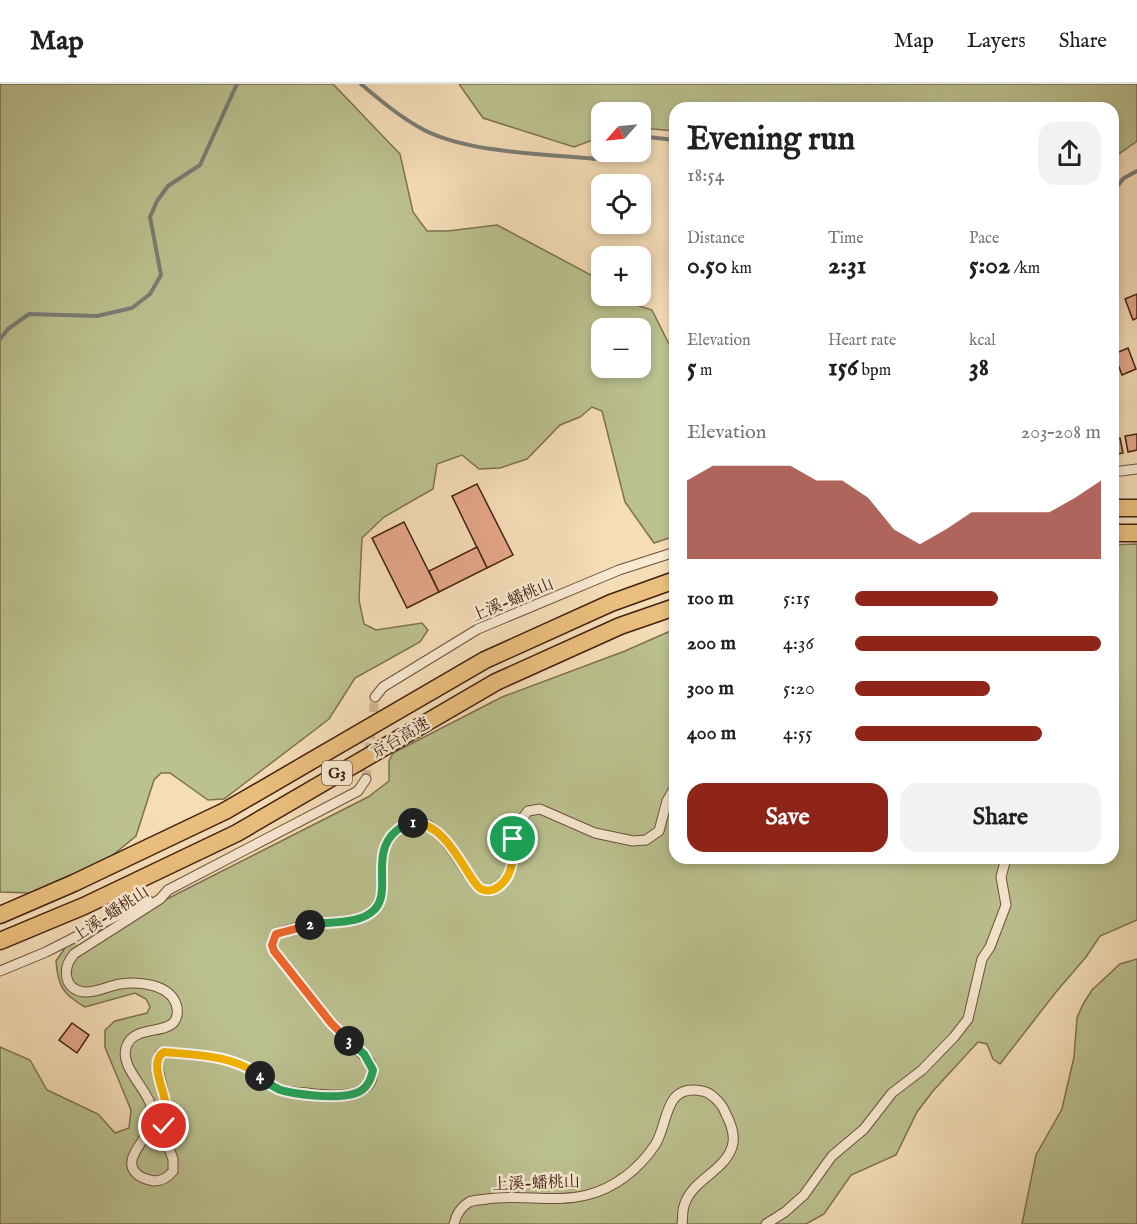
<!DOCTYPE html>
<html lang="en">
<head>
<meta charset="utf-8">
<style>
	:root { --surface:#fff; --page:#f2f2f2; --text:#202124; --muted:#757577; --line:#e0e0e0; --accent:#8f2418 }
	body { margin:0; font-family:"IM FELL English","Noto Serif SC",serif; background:var(--page); color:var(--text); height:100vh; display:flex; flex-direction:column; font-size:22px; white-space:nowrap }
	* { box-sizing:border-box; margin:0 }
	p { font-size:20px; color:var(--muted) }
	.icon { flex:none; width:33px; height:33px; fill:none; stroke:currentColor; stroke-width:2; stroke-linecap:round; stroke-linejoin:round }
	.map { position:relative; flex:1; overflow:hidden }
	.side { position:absolute; left:669px; top:18px; width:450px; height:762px; display:flex; flex-direction:column; background:var(--surface); border-radius:18px; box-shadow:0 3px 9px #0003 }
	.side>* { flex:none }
	.needle { width:39px; rotate:243deg }
	.tools { position:absolute; left:591px; top:18px; display:grid; gap:12px }
	.tools a { display:grid; place-items:center; width:60px; height:60px; border-radius:12px; background:var(--surface); box-shadow:0 3px 9px #0003; font-size:30px }
	.pin { position:absolute; display:grid; place-items:center; width:51px; height:51px; color:#fff; margin:-26px; border:3px solid #fff; border-radius:50%; box-shadow:0 2px 6px #0007 }
	.km { position:absolute; width:30px; height:30px; margin:-15px; border-radius:50%; background:#222; color:#fff; font-size:16px; line-height:30px; text-align:center }
	.round { display:grid; place-items:center; flex:none; width:63px; height:63px; border-radius:18px; background:var(--page) }
	.overview { display:flex; align-items:center; justify-content:space-between; height:102px; padding:0 18px }
	h1 { font-size:33px; font-weight:700; line-height:45px }
	.figures { display:grid; grid-template-columns:repeat(3,1fr); gap:9px; height:102px; padding:6px 18px }
	.figures div { display:grid; align-content:center }
	.figures b { font-size:26px; font-weight:700 }
	.figures small { font-size:16px; font-weight:400 }
	.figures p { font-size:16px }
	.chart { height:168px; padding:12px 18px }
	.chart p { display:flex; justify-content:space-between }
	.chart svg { width:100%; height:108px; margin-top:6px; fill:var(--accent); opacity:.7 }
	.primary-button { display:flex; gap:12px; margin-top:auto; padding:12px 18px }
	.primary-button a { flex:1; height:69px; border-radius:18px; background:var(--accent); color:#fff; font-size:24px; font-weight:700; line-height:69px; text-align:center }
	.primary-button a+a { background:var(--page); color:var(--text) }
	ul { padding:0 18px; list-style:none; font-size:20px }
	li { display:grid; grid-template-columns:96px 72px 1fr; align-items:center; height:45px }
	li i { height:15px; border-radius:8px; background:var(--accent) }
	header { display:flex; align-items:center; gap:36px; box-sizing:border-box; height:84px; padding:0 30px; background:var(--surface); border-bottom:2px solid var(--line) }
	header strong { font-size:28px }
	nav { display:flex; gap:33px; margin-inline-start:auto; font-size:21px }
	.map>svg:first-child { display:block }
</style>
</head>
<body>
<header>
<strong>Map</strong>
<nav><a>Map</a><a>Layers</a><a>Share</a></nav>
</header>
<div class="map">
<svg width="1137" height="1140" viewBox="0 0 1137 1140">
	<rect width="100%" height="100%" fill="#f5ddb8"/>
	<filter id="stains"><feTurbulence type="fractalNoise" baseFrequency=".00333" numOctaves="4"/><feColorMatrix values="0 0 0 0 .2 0 0 0 0 .09 0 0 0 0 .02 0 0 0 .5 -.17"/></filter>
	<radialGradient id="worn" r=".72"><stop offset=".6" stop-color="#630" stop-opacity="0"/><stop offset="1" stop-color="#630" stop-opacity=".3"/></radialGradient>
	<g fill="#bbc18f" stroke="#7e7150" stroke-width="1.5" fill-rule="evenodd">
		<path d="M0,0h333l67,70 13,58 14,19h21l49,-6 94,50 10,12 1,9h6l44,14 17,34h6v192l-21,7 -29,-41 -23,-91 -10,-4 -12,10 -20,8 -33,34 -27,9 -21,1 -17,-14 -25,9 -4,25 -49,28 -22,21 -3,62 5,24 12,6 46,-7 6,7 -8,12 -65,36 -26,41 -105,80 -16,1 -38,-27h-9l-7,7 -18,56 -33,27 -71,30 -32,-1zM602,244h38v40h-38z"/>
		<polygon points="459,0 1137,0 1137,57 1113,74 1113,24 675,24 675,47 641,44 640,28 602,28 601,53 574,63 483,34"/>
		<path d="M1137,460v376l-37,16 -14,21 -30,35 -56,72 -7,-5 -6,-15 -9,-2 -45,49 -16,21 -21,43 -45,20 -27,39 -18,10h-806v-177l30,13 17,30 51,24 17,19 14,-5 2,-18 -26,-63v-17l10,-9 32,-8 3,-6 -4,-8 -11,-6 -50,14c-22,-13 -27,-20 -29,-46l13,-19 30,-16 66,-26 203,-103 21,-16v-20l4,-8 109,-56 123,-46 50,-22v229h438v-313z"/>
		<polygon points="1137,875 1137,1140 1022,1140 1036,1071 1062,1025 1074,973 1077,934 1083,920 1092,906 1120,880"/>
	</g>
	<g fill="none" stroke-linecap="round" stroke-linejoin="round">
		<g stroke="#7a7d75" stroke-width="4">
			<path d="M361,0c20,17 39,33 63,46 45,23 120,24 171,29l14,-7"/>
			<polyline points="640,55 648,53 675,56"/>
			<polyline points="1113,107 1124,94 1137,87"/>
			<polyline points="0,255 8,245 29,230 97,232 132,224 150,210 161,191 150,133 157,117 168,102 200,81 237,0"/>
		</g>
	</g>
	<g fill="#e5a789" stroke="#412110" stroke-width="1.5">
		<polygon points="1137,210 1137,234 1133,236 1125,215"/>
		<polygon points="1128,264 1136,285 1122,291 1114,270"/>
		<polygon points="1137,350 1137,366 1128,368 1125,352"/>
		<polygon points="1120,354 1123,369 1113,371 1113,355"/>
		<polygon points="477,400 513,471 487,484 452,412"/>
		<polygon points="404,438 439,508 407,524 372,454"/>
		<polygon points="477,463 487,484 439,508 429,487"/>
		<polygon points="72,939 89,951 77,969 59,956"/>
	</g>
	<g fill="none" stroke-linecap="round" stroke-linejoin="round">
		<polyline stroke="#d1b796" stroke-width="9" stroke-dasharray="9 4.5" stroke-linecap="butt" points="366,695 375,613"/>
		<g stroke="#6e503a" stroke-width="11">
			<g id="minor">
				<polyline points="1113,388 1137,385"/>
				<polyline points="375,613 383,603 478,545 619,486 675,468"/>
				<path d="M366,695l-8,12 -190,99 -8,9 -86,55c-11,13 -12,35 10,38 12,1 24,-6 36,-8 18,-3 49,0 56,20 2,5 2,13 -2,18 -10,12 -39,4 -47,23 -9,19 17,41 23,58 2,9 2,19 -1,27 -6,13 -27,31 -12,44 4,4 12,6 17,7 9,0 14,-4 19,-10v-12l-9,-23 2,-32 -9,-40 3,-10 4,-2c25,2 49,4 73,11 17,5 27,21 43,27 8,3 19,2 27,3 23,3 77,9 63,-31l-39,-39 -57,-72 -2,-6 4,-11c13,-5 26,-8 40,-10 18,-3 47,0 60,-17 16,-22 -7,-54 21,-76 3,-3 8,-7 12,-8 38,-10 57,68 79,68 4,0 9,-3 12,-6 19,-20 8,-25 13,-46 2,-10 9,-21 15,-28l12,-2 55,24 38,8 13,-1 13,-9 8,-30 8,-14"/>
				<polyline points="0,887 46,868 148,816"/>
				<path d="M454,1140c2,-9 7,-17 15,-22 5,-2 12,-2 18,-3 33,-5 68,4 100,-4 28,-7 52,-26 68,-50 14,-21 8,-62 47,-54 9,1 20,13 23,21 5,10 11,23 7,35 -8,25 -41,33 -48,59 -2,6 -1,12 -2,18"/>
				<polyline points="766,1140 785,1128 804,1111 832,1072 864,1045 892,1009 922,986 954,953 968,935 982,875 990,863 1006,821 1001,793 1006,774"/>
			</g>
		</g>
		<g stroke="#412110" stroke-width="19">
			<g id="motorway">
				<polyline points="1113,424 1137,424"/>
				<polyline points="1113,449 1137,449"/>
				<polyline points="0,831 74,799 225,727 485,576 611,519 675,496"/>
				<polyline points="0,857 84,822 237,749 496,598 620,542 675,523"/>
			</g>
		</g>
		<use href="#minor" stroke="#f8e9d1" stroke-width="9"/>
		<use href="#motorway" stroke="#eabe7c" stroke-width="16"/>
	</g>
	<g fill="none" stroke-linecap="round" stroke-linejoin="round">
		<g stroke="#fff" stroke-width="12">
			<path id="split-1" d="M413,739c25,-1 42,29 54,48 4,6 8,14 14,18 5,2 10,2 14,0 19,-11 18,-31 18,-50"/>
		</g>
		<g stroke="#fff" stroke-width="12">
			<path id="split-2" d="M310,841c20,-4 49,0 64,-15 19,-18 -5,-56 22,-79 5,-4 10,-8 17,-8"/>
		</g>
		<g stroke="#fff" stroke-width="12">
			<polyline id="split-3" points="310,841 276,850 272,861 274,867 331,939 349,957"/>
		</g>
		<g stroke="#fff" stroke-width="12">
			<path id="split-4" d="M260,992c7,6 14,13 24,15 18,4 63,10 78,-1 7,-5 9,-12 11,-20l-9,-16 -15,-13"/>
		</g>
		<g stroke="#fff" stroke-width="12">
			<path id="split-5" d="M164,1042c1,-8 3,-17 1,-25 -2,-14 -16,-40 -1,-49 32,3 70,3 96,24"/>
		</g>
		<use href="#split-1" stroke="#f5b400" stroke-width="8"/>
		<use href="#split-2" stroke="#22a559" stroke-width="8"/>
		<use href="#split-3" stroke="#f0652b" stroke-width="8"/>
		<use href="#split-4" stroke="#22a559" stroke-width="8"/>
		<use href="#split-5" stroke="#f5b400" stroke-width="8"/>
	</g>
	<g text-anchor="middle" stroke-width="5" stroke-linejoin="round" paint-order="stroke">
		<rect fill="#f8e9d1" stroke="#785d4a" stroke-width="1.5" x="322" y="677" width="30" height="24" rx="4.5"/>
		<g font-size="15" font-weight="bold" fill="#412110">
			<text x="337" y="694">G3</text>
		</g>
		<g font-size="16" fill="#412110" stroke="#f8e9d1">
			<text transform="translate(512 515) rotate(-23)" y="6">上溪-蟠桃山</text>
			<text transform="translate(400 653) rotate(-30)" y="6">京台高速</text>
			<text transform="translate(110 829) rotate(-33)" y="6">上溪-蟠桃山</text>
			<text transform="translate(536 1098) rotate(-2)" y="6">上溪-蟠桃山</text>
		</g>
	</g>
	<rect width="100%" height="100%" filter="url(#stains)"/>
	<rect width="100%" height="100%" fill="url(#worn)"/>
</svg>
<div class="tools">
<a><svg class="needle" viewBox="-14 -14 28 28"><path d="M0-13l5 13h-10z" fill="#e53935"/><path d="M0 13l5-13h-10z" fill="#757577"/></svg></a>
<a><svg class="icon" aria-label="locate" viewBox="0 0 24 24"><circle cx="12" cy="12" r="6"/><path d="M12 2v4M12 18v4M2 12h4M18 12h4"/></svg></a>
<a>+</a>
<a>−</a>
</div>
<div class="pin" style="left:513px;top:755px;background:#1e9e55"><svg class="icon" aria-label="arrive" viewBox="0 0 24 24"><path d="M6 21V4h12l-3 4 3 4H6"/></svg></div>
<div class="pin" style="left:164px;top:1042px;background:#d93025"><svg class="icon" aria-label="check" viewBox="0 0 24 24"><path d="M5 12l5 5 9-10"/></svg></div>
<b class="km" style="left:413px;top:739px">1</b>
<b class="km" style="left:310px;top:841px">2</b>
<b class="km" style="left:349px;top:957px">3</b>
<b class="km" style="left:260px;top:992px">4</b>
<section class="side">
<div class="overview"><div><h1>Evening run</h1><p>18:54</p></div><a class="round"><svg class="icon" aria-label="share" viewBox="0 0 24 24"><path d="M12 15V3M7 8l5-5 5 5M5 13v7h14v-7"/></svg></a></div>
<div class="figures">
<div><p>Distance</p><b>0.50<small> km</small></b></div>
<div><p>Time</p><b>2:31</b></div>
<div><p>Pace</p><b>5:02<small> /km</small></b></div>
</div>
<div class="figures">
<div><p>Elevation</p><b>5<small> m</small></b></div>
<div><p>Heart rate</p><b>156<small> bpm</small></b></div>
<div><p>kcal</p><b>38</b></div>
</div>
<div class="chart"><p><span>Elevation</span>203–208 m</p>
<svg viewBox="0 0 160 44" preserveAspectRatio="none"><path d="M0 44V12L10 6L20 6L30 6L40 6L50 12L60 12L70 19L80 32L90 38L100 32L110 25L120 25L130 25L140 25L150 19L160 12V44z"/></svg>
</div>
<ul>
<li><b>100 m</b>5:15<i style="width:58%"></i></li>
<li><b>200 m</b>4:36<i style="width:100%"></i></li>
<li><b>300 m</b>5:20<i style="width:55%"></i></li>
<li><b>400 m</b>4:55<i style="width:76%"></i></li>
</ul>
<div class="primary-button"><a>Save</a><a>Share</a></div>
</section>
</div>
</body>
</html>
